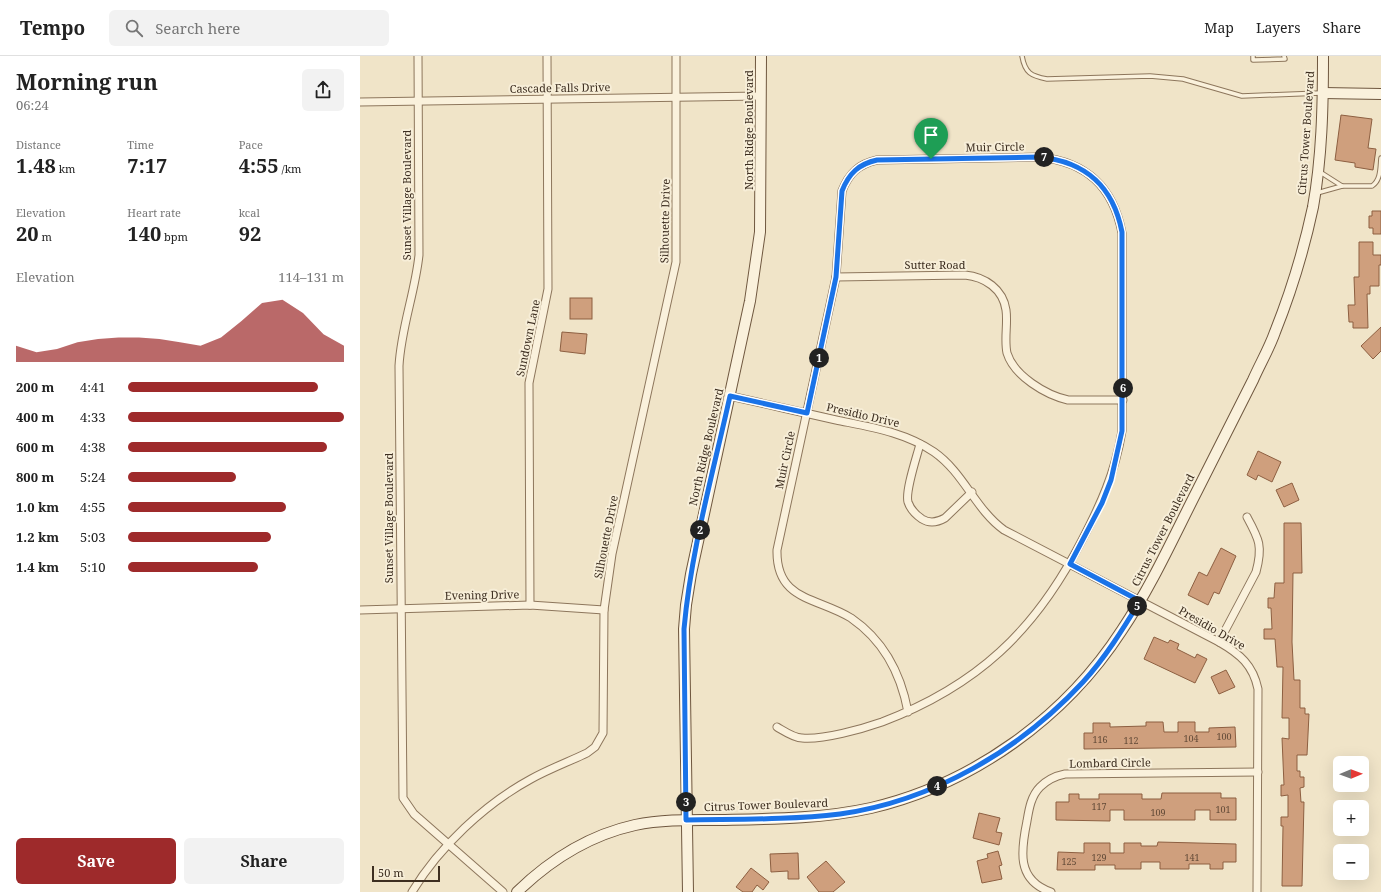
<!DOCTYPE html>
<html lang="en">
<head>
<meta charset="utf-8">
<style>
	:root { --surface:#fff; --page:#f2f2f2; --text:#222; --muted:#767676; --line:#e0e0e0; --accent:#9e2a2b }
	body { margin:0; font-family:"Noto Serif",serif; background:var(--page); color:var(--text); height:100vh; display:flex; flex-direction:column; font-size:15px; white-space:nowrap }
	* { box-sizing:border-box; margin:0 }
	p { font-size:13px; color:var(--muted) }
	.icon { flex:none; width:22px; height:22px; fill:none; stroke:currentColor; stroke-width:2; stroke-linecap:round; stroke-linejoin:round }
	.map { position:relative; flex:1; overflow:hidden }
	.details { display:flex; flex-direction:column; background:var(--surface); width:360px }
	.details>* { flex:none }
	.needle { width:26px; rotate:89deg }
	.controls { position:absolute; left:973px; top:700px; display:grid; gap:8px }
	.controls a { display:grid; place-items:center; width:36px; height:36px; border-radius:6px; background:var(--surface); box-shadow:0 4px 16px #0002; font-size:20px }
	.scale { position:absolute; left:12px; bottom:10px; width:68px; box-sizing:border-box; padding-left:4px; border:2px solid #3d2e20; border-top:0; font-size:11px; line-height:14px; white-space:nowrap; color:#3d2e20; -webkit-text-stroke:3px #f7eed8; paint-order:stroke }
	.pin { position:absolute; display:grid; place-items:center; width:34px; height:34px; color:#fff; margin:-41px -17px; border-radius:50% 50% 50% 0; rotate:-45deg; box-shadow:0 0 4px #0007 }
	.pin .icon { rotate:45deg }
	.km { position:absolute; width:20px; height:20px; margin:-10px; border-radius:50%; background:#222; color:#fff; font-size:11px; line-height:20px; text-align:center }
	.round { display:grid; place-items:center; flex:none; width:42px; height:42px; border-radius:6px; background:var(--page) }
	.summary { display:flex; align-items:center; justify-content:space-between; height:68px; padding:0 16px }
	h1 { font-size:22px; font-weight:700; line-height:30px }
	.stats { display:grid; grid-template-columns:repeat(3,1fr); gap:6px; height:68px; padding:4px 16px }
	.stats div { display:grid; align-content:center }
	.stats b { font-size:20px; font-weight:700 }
	.stats small { font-size:11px; font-weight:400 }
	.stats p { font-size:11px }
	.chart { height:112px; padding:8px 16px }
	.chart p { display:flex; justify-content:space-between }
	.chart svg { width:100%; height:72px; margin-top:4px; fill:var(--accent); opacity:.7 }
	.button { display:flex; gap:8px; margin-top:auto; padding:8px 16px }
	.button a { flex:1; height:46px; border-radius:6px; background:var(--accent); color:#fff; font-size:16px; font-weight:700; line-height:46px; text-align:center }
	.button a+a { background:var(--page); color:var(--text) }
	ul { padding:0 16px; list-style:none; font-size:13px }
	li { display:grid; grid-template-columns:64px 48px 1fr; align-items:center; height:30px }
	li i { height:10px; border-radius:5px; background:var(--accent) }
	header { display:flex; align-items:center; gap:24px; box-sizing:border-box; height:56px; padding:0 20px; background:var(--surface); border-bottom:1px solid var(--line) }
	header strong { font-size:19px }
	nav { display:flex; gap:22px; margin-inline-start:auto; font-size:14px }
	.search { width:280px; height:36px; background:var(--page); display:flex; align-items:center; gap:10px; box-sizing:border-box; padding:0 14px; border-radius:6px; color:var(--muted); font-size:15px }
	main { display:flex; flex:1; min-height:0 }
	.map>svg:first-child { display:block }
</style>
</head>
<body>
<header>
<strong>Tempo</strong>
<div class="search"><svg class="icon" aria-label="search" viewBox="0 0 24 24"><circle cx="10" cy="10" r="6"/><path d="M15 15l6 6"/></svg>Search here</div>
<nav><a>Map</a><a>Layers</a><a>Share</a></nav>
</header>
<main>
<section class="details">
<div class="summary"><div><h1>Morning run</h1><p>06:24</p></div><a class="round"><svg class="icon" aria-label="share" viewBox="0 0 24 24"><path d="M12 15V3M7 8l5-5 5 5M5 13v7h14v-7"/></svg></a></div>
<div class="stats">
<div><p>Distance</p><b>1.48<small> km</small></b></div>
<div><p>Time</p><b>7:17</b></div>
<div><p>Pace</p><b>4:55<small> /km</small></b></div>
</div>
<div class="stats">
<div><p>Elevation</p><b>20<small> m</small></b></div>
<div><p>Heart rate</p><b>140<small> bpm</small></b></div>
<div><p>kcal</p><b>92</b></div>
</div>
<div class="chart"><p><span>Elevation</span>114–131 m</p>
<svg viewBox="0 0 160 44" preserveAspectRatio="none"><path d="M0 44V34L10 38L20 36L30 32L40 30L50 29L60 29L70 30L80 32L90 34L100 29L110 19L120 8L130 6L140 14L150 27L160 34V44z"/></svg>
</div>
<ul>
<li><b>200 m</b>4:41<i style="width:88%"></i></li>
<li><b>400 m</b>4:33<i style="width:100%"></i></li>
<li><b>600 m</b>4:38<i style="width:92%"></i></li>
<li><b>800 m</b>5:24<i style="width:50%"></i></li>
<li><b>1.0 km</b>4:55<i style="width:73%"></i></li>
<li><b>1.2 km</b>5:03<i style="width:66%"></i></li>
<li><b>1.4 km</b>5:10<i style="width:60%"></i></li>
</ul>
<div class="button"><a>Save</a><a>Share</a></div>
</section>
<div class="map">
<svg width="1021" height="836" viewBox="0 0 1021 836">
	<rect width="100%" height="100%" fill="#f0e4c8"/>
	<g fill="#cf9f7d" stroke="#8d5f41">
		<polygon points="981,59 1012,63 1008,92 1016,93 1013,114 995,111 995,107 975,104"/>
		<polygon points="1012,155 1021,155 1021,178 1013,178 1013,172 1009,172 1009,160 1012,160"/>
		<polygon points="999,186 1013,186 1013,199 1021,199 1021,209 1019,209 1019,230 1010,230 1010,238 1007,238 1008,272 993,272 993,266 989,266 988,249 995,249 994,221 999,221"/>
		<rect x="210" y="242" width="22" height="21"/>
		<polygon points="1021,271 1021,295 1013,303 1001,290"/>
		<polygon points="202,276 227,278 225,298 200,295"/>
		<polygon points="898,395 921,406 912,426 898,419 896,424 887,419"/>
		<polygon points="932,427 939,444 924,451 916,434"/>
		<polygon points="924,467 941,467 942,517 933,517 932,586 934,624 940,624 940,652 945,652 945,658 949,658 947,699 937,699 937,715 940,715 940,721 944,721 944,731 940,732 941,746 944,746 942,830 922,830 923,770 921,770 921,761 928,761 928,739 921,740 921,729 924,729 922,682 929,683 929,662 922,662 923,611 917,611 915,583 904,583 904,573 912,573 911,552 908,552 908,542 914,542 915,527 924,527"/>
		<polygon points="861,492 876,500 859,538 854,536 848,549 828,539 839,516 847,520"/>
		<polygon points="794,581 808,587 810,584 819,588 817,593 835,602 837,598 847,603 835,627 784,603"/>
		<polygon points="866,614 875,631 859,638 851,621"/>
		<polygon points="786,666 803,666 804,676 818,676 818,666 835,666 835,676 849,676 849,672 875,671 876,691 724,693 724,677 733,677 733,667 750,667 750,671 786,670"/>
		<polygon points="802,737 861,737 861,742 876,742 876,764 850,764 850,754 835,754 835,764 764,764 764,754 750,754 750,765 696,764 696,746 709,746 709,738 719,738 719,743 739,743 739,738 782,738 782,743 801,743"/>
		<polygon points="619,757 640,762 636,776 642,777 639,789 613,782"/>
		<polygon points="798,786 876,788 876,806 863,806 863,813 850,813 850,808 829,808 829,813 800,813 800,806 781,806 781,813 755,813 755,809 735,809 735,814 697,814 698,796 724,797 724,787 750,787 750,797 764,797 764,787 781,787 781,790 797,790"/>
		<polygon points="638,795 642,809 639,810 642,823 622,827 617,805 628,802 627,798"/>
		<polygon points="438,797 439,823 428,823 428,815 411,816 410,798"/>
		<polygon points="466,805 485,826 473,836 459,836 447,821"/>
		<polygon points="391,812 409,826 403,834 397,829 392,836 383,836 376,831"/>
	</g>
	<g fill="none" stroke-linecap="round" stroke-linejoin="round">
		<g stroke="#8d765c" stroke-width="5.5">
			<g id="lane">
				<path d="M662,0c3,17 9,20 25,23l103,-3 33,3 59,17 79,-3"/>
				<polyline points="893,0 893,4 925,3 924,0"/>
				<path d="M982,130h30c9,-6 8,-18 9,-28"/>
				<polyline points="957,137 982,130 960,116"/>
			</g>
		</g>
		<g stroke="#8d765c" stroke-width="9">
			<g id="street">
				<path d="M58,0l1,199c-4,38 -18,73 -20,111l4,432 11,16 89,78"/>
				<polyline points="0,46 401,40"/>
				<path d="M476,221l129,-2c20,2 38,14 41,35 2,14 -2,29 1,43 7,23 39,42 61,47h55"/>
				<path d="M370,340c35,8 71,16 106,24 34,7 69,12 98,32 30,21 41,57 70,78l215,112c21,12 34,23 39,47l-1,203"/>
				<path d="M560,388c-3,12 -15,47 -12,58 2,6 8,13 14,17 8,5 16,3 23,-1l27,-26"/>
				<polyline points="170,549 169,327 188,233 187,0"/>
				<polyline points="0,554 170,549 244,554"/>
				<path d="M859,586l37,-70c7,-26 3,-33 -9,-55"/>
				<path d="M417,671c7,4 17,11 25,11 21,2 60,-9 80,-16 95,-36 153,-91 199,-180 20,-38 34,-69 41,-111v-198c-9,-47 -36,-71 -82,-76l-163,3c-18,4 -28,13 -35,31l-6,86 -59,273c-1,51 40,47 74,68 32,22 50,56 57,94"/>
				<path d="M52,836c27,-45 73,-88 119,-113 18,-10 37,-17 56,-26l8,-6 8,-14 1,-123 8,-56 64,-292v-206"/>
				<path d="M691,836c-35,-12 -30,-42 -24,-71 2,-12 4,-25 13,-34 7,-7 15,-11 25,-13l193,-2"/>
			</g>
		</g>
		<g stroke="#6f573f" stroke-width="12">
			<g id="secondary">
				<polyline points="963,37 1021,38"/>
				<path d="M157,836c33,-32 73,-57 118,-67 28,-6 57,-5 85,-5 51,-1 101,-1 151,-12 102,-24 194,-90 251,-178 29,-43 51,-92 75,-139 19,-37 37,-74 56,-111 7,-16 16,-31 22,-48 16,-40 29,-83 38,-125 9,-50 10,-101 10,-151"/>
				<polyline points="328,836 324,573 326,549 331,518 390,245 400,176 401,0"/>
			</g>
		</g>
		<use href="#lane" stroke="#faf1dc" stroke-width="3.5"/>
		<use href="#street" stroke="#faf1dc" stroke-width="7"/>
		<use href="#secondary" stroke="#faf1dc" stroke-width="10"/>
	</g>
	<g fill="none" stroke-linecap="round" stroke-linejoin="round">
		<g stroke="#fff" stroke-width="8">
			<path id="route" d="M680,101c46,5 73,29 82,75v199l-11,49 -9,23 -32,61 70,37c-17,28 -35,57 -57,81 -63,68 -150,119 -243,132 -51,6 -102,5 -154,6l-2,-191c7,-79 29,-156 46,-233l77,17 29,-136 6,-86c7,-18 17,-27 35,-31z"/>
		</g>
		<use href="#route" stroke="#1a73e8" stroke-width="5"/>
	</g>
	<g text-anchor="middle" stroke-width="4" stroke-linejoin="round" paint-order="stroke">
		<g font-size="9" fill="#624a37">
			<text x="864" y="684">100</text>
			<text x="831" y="686">104</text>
			<text x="740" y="687">116</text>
			<text x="771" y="688">112</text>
			<text x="739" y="754">117</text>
			<text x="863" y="757">101</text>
			<text x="798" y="760">109</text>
			<text x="739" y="805">129</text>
			<text x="832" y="805">141</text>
			<text x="709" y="809">125</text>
		</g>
		<g font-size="11" fill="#3d2e20" stroke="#f7eed8">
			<text transform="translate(200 32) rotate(-1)" y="4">Cascade Falls Drive</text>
			<text transform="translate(389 74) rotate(-90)" y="4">North Ridge Boulevard</text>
			<text transform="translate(946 77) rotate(-86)" y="4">Citrus Tower Boulevard</text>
			<text transform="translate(635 91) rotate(-1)" y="4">Muir Circle</text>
			<text transform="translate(47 139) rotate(-90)" y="4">Sunset Village Boulevard</text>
			<text transform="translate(305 165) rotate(-89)" y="4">Silhouette Drive</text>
			<text x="575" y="213">Sutter Road</text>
			<text transform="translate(168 282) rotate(-78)" y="4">Sundown Lane</text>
			<text transform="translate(503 359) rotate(13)" y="4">Presidio Drive</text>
			<text transform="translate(346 391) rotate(-77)" y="4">North Ridge Boulevard</text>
			<text transform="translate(425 404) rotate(-78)" y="4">Muir Circle</text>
			<text transform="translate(29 462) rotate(-90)" y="4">Sunset Village Boulevard</text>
			<text transform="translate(803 474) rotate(-63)" y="4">Citrus Tower Boulevard</text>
			<text transform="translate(246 481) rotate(-79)" y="4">Silhouette Drive</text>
			<text transform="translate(122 539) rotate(-1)" y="4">Evening Drive</text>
			<text transform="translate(852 572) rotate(30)" y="4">Presidio Drive</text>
			<text transform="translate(750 707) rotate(-1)" y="4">Lombard Circle</text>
			<text transform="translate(406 749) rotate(-2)" y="4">Citrus Tower Boulevard</text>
		</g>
	</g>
</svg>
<div class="controls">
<a><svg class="needle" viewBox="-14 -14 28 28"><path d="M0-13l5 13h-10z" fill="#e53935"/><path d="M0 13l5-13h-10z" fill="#767676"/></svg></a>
<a>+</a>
<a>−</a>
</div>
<div class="scale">50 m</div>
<div class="pin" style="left:571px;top:103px;background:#1e9e55"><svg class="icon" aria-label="arrive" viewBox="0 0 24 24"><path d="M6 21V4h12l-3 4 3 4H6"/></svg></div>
<b class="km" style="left:459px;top:302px">1</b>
<b class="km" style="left:340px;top:474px">2</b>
<b class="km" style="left:326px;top:746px">3</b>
<b class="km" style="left:577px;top:730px">4</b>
<b class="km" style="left:777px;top:550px">5</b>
<b class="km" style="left:763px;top:332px">6</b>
<b class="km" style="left:684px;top:101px">7</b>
</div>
</main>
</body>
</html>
